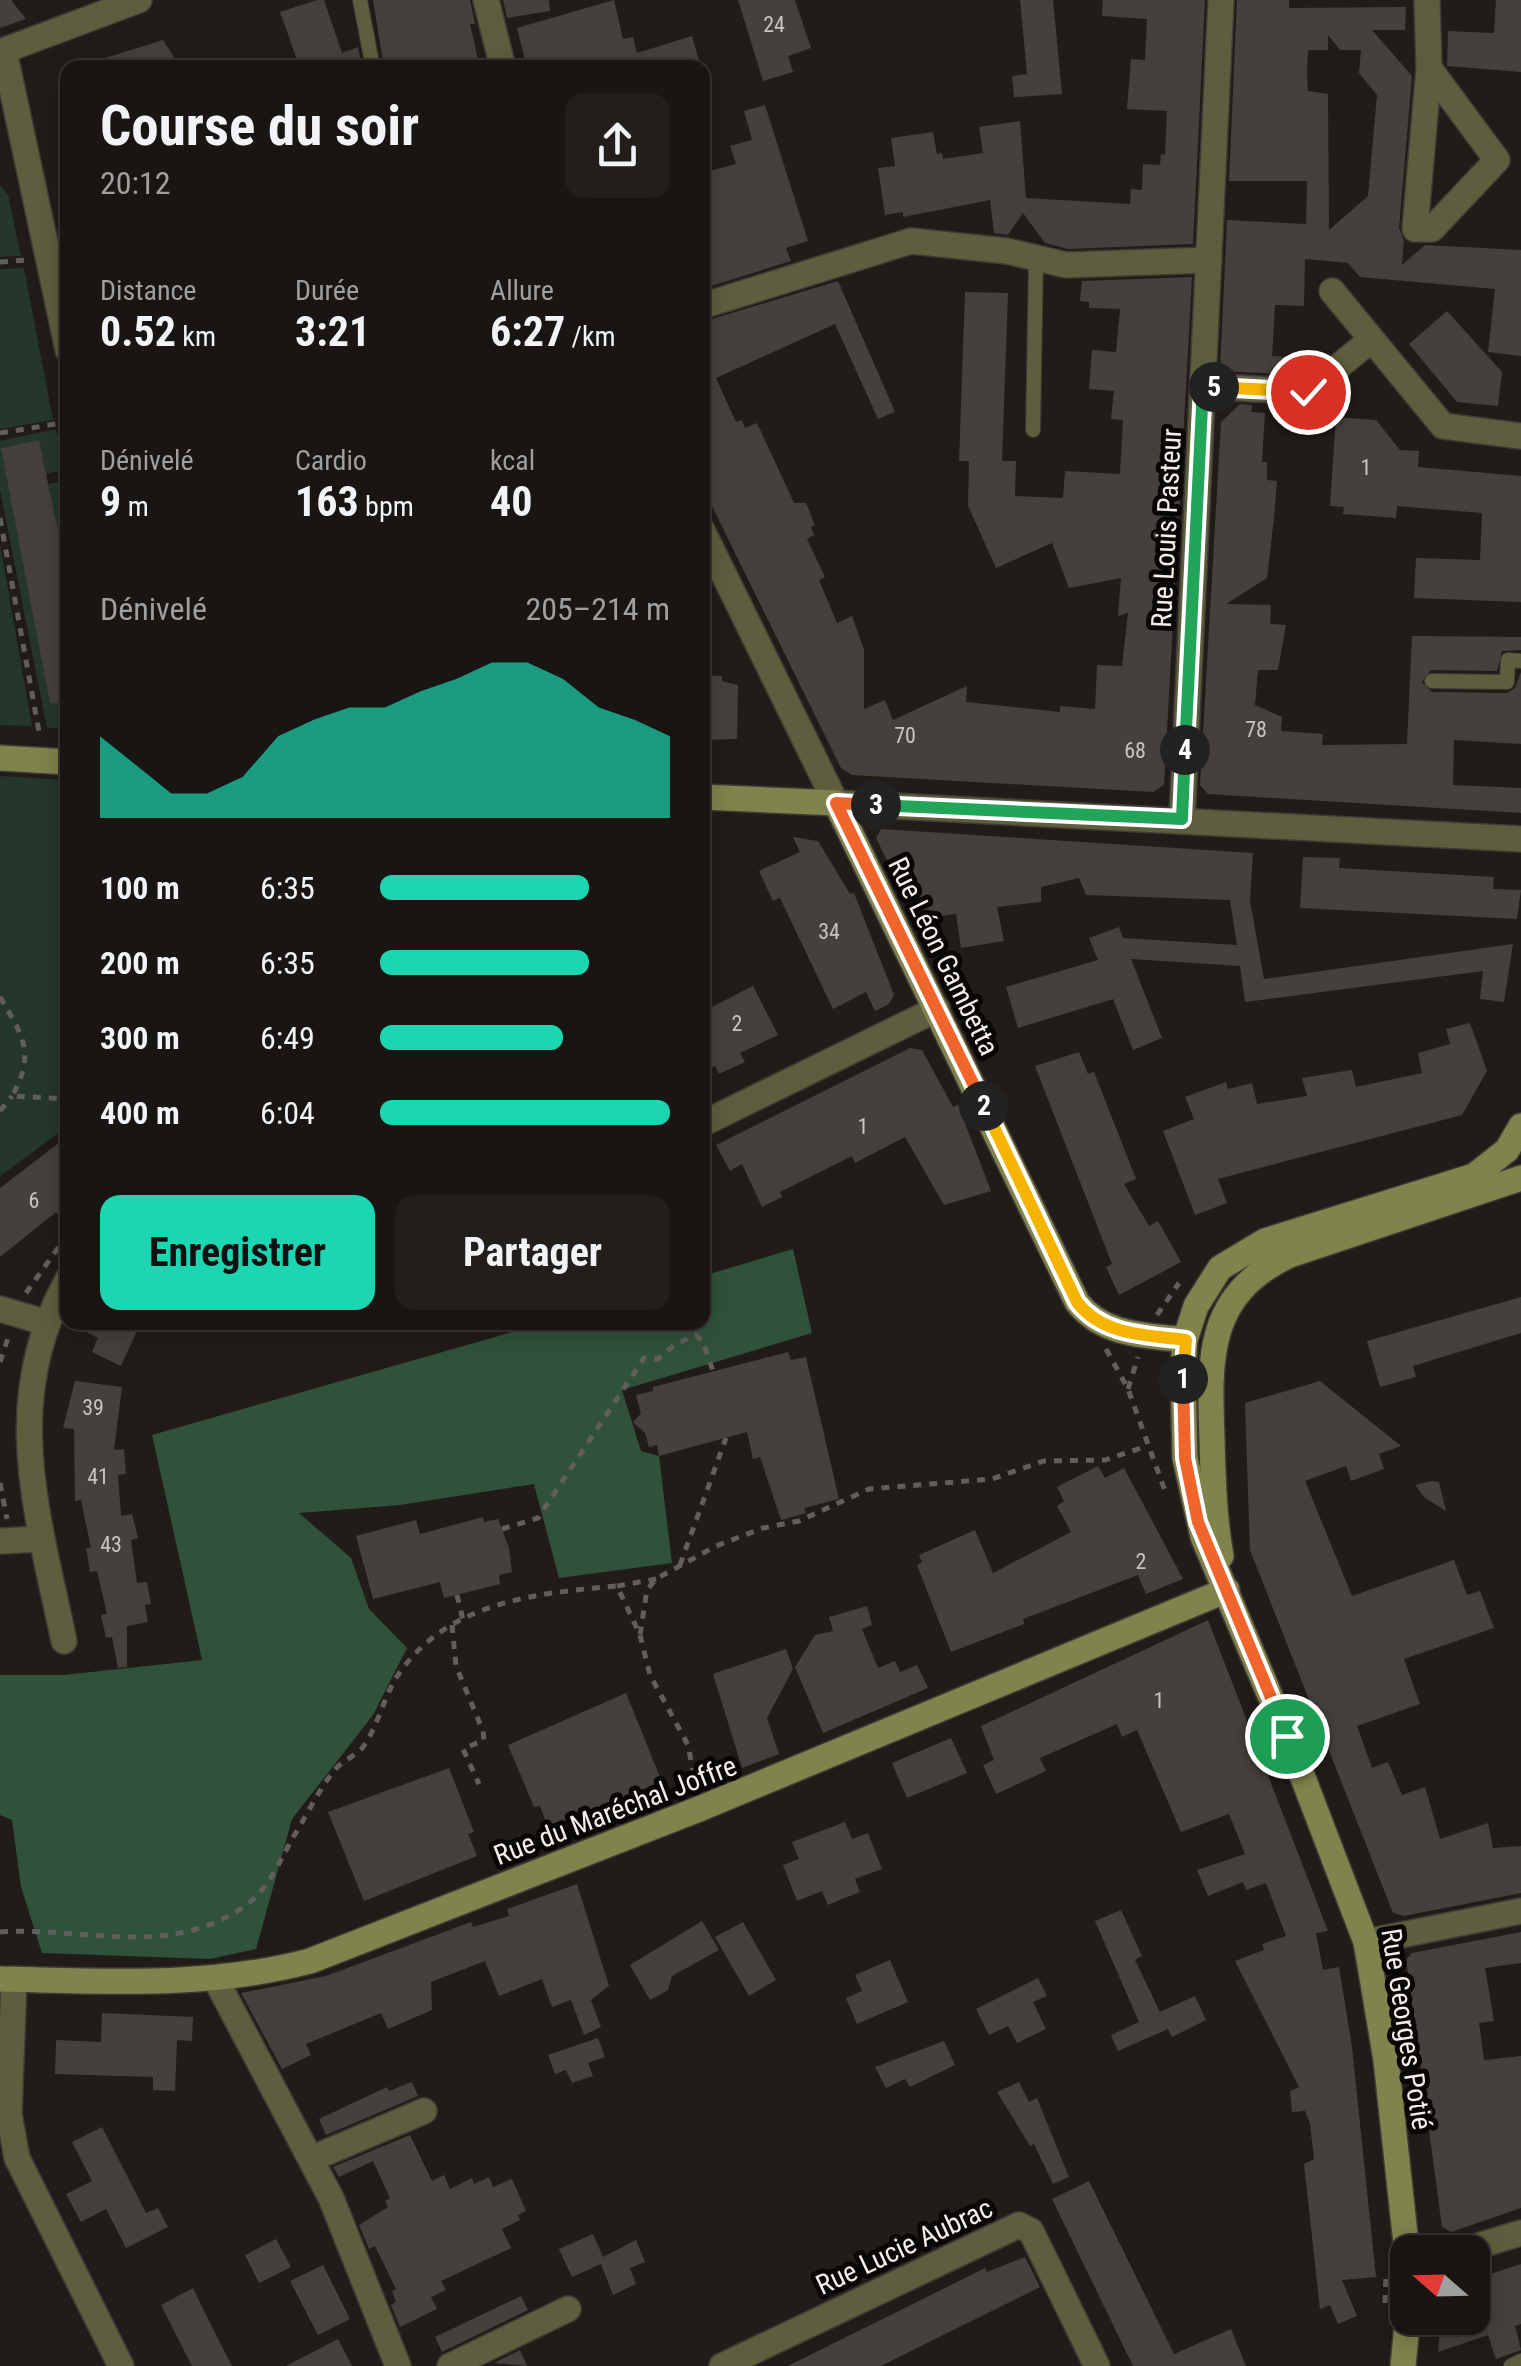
<!DOCTYPE html>
<html lang="fr">
<head>
<meta charset="utf-8">
<style>
	:root { --surface:#191512; --page:#221e1b; --text:#f1f3f6; --muted:#9f9f9f; --line:#373432; --accent:#1cd5b1 }
	body { margin:0; font-family:"Roboto Condensed",sans-serif; background:var(--page); color:var(--text); height:100vh; display:flex; flex-direction:column; font-size:38px; white-space:nowrap }
	* { box-sizing:border-box; margin:0 }
	p { font-size:32px; color:var(--muted) }
	.icon { flex:none; width:55px; height:55px; fill:none; stroke:currentColor; stroke-width:2; stroke-linecap:round; stroke-linejoin:round }
	.map { position:relative; flex:1; overflow:hidden }
	.side { position:absolute; left:60px; top:60px; width:650px; height:1270px; display:flex; flex-direction:column; background:var(--surface); border-radius:20px; box-shadow:0 5px 25px #0003,0 0 0 2px var(--line) }
	.side>* { flex:none }
	.needle { width:65px; rotate:290deg }
	.tools { position:absolute; left:1390px; top:2235px; display:grid; gap:20px }
	.tools a { display:grid; place-items:center; width:100px; height:100px; border-radius:20px; background:var(--surface); box-shadow:0 5px 25px #0003,0 0 0 2px var(--line); font-size:50px }
	.pin { position:absolute; display:grid; place-items:center; width:85px; height:85px; color:#fff; margin:-42px; border:5px solid #fff; border-radius:50%; box-shadow:0 2px 10px #0007 }
	.km { position:absolute; width:50px; height:50px; margin:-25px; border-radius:50%; background:#222; color:#fff; font-size:28px; line-height:50px; text-align:center }
	.round { display:grid; place-items:center; flex:none; width:105px; height:105px; border-radius:20px; background:var(--page) }
	.overview { display:flex; align-items:center; justify-content:space-between; height:170px; padding:0 40px }
	h1 { font-size:55px; font-weight:700; line-height:75px }
	.stats { display:grid; grid-template-columns:repeat(3,1fr); gap:15px; height:170px; padding:10px 40px }
	.stats div { display:grid; align-content:center }
	.stats b { font-size:42px; font-weight:700 }
	.stats small { font-size:28px; font-weight:400 }
	.stats p { font-size:28px }
	.chart { height:280px; padding:20px 40px }
	.chart p { display:flex; justify-content:space-between }
	.chart svg { width:100%; height:180px; margin-top:10px; fill:var(--accent); opacity:.7 }
	.action { display:flex; gap:20px; margin-top:auto; padding:20px 40px }
	.action a { flex:1; height:115px; border-radius:20px; background:var(--accent); color:#111; font-size:40px; font-weight:700; line-height:115px; text-align:center }
	.action a+a { background:var(--page); color:var(--text) }
	ul { padding:0 40px; list-style:none; font-size:32px }
	li { display:grid; grid-template-columns:160px 120px 1fr; align-items:center; height:75px }
	li i { height:25px; border-radius:12px; background:var(--accent) }
	.map>svg:first-child { display:block }
</style>
</head>
<body>
<div class="map">
<svg width="1521" height="2366" viewBox="0 0 1521 2366">
	<rect width="100%" height="100%" fill="#211c18"/>
	<g fill="#24372a">
		<polygon points="0,185 8,195 21,256 0,257"/>
		<polygon points="24,268 53,420 0,429 0,269"/>
		<polygon points="56,429 65,470 46,474 39,440 2,448 50,704 67,702 67,728 47,728 0,490 0,441"/>
		<polygon points="67,480 67,532 58,533 48,484"/>
		<polygon points="0,544 32,726 0,725"/>
		<polygon points="0,776 67,780 68,1126 0,1176"/>
	</g>
	<polygon fill="#30523d" points="793,1249 812,1333 622,1390 641,1451 659,1456 672,1563 559,1578 534,1484 400,1505 299,1513 351,1558 369,1609 407,1648 373,1715 292,1819 256,1949 210,1959 42,1953 21,1887 12,1820 0,1815 0,1675 64,1675 202,1660 152,1435 544,1323 702,1322 703,1276"/>
	<g fill="#45403b" fill-rule="evenodd">
		<polygon points="0,0 11,0 26,19 0,28"/>
		<polygon points="317,0 324,0 342,53 358,47 362,66 300,68 280,12"/>
		<polygon points="373,0 470,0 475,24 470,24 480,68 384,68"/>
		<polygon points="503,0 549,0 550,11 507,18"/>
		<polygon points="614,0 623,39 633,37 637,53 692,36 701,68 527,68 517,28"/>
		<polygon points="738,0 795,0 811,48 788,56 793,72 763,81"/>
		<polygon points="1020,0 1053,0 1062,94 1014,97 1012,76 1027,74"/>
		<polygon points="1103,0 1205,0 1193,244 1068,249 1045,243 1023,213 1008,235 994,233 990,200 903,217 903,212 885,215 878,168 895,166 891,138 933,132 937,154 942,153 943,159 983,153 979,127 1020,121 1026,198 1130,204 1131,189 1142,190 1143,164 1160,165 1161,154 1165,155 1167,111 1127,109 1131,59 1145,60 1147,19 1102,16"/>
		<path d="M1237,0h52v8l117,-1 -1,23h-33l40,46 -13,152 5,13 -2,24 23,-20 96,5v106l-33,-4 7,-63 -135,-12 -12,-14 -43,-4 -1,47 -29,-1 -3,51 30,2 -1,17 -81,-4 7,-151 79,4 1,-43h-78zM1328,35l12,15h21l-2,23 18,22 -9,101 -39,34 -1,-136 -20,-3 -1,-18 1,-23h20z"/>
		<polygon points="1496,0 1521,0 1521,72 1447,66 1448,31 1494,33"/>
		<polygon points="163,40 181,68 89,68 89,63"/>
		<polygon points="765,105 808,241 786,248 791,261 702,289 702,173 736,164 730,146 752,140 744,111"/>
		<polygon points="1192,277 1164,785 1153,792 852,775 841,768 702,486 702,322 838,281 895,412 878,419 835,324 716,378 736,422 742,420 745,428 757,423 794,503 806,503 815,525 811,527 814,535 807,539 825,577 819,580 837,623 852,616 864,650 864,709 885,700 893,720 967,686 966,702 1060,712 1060,706 1095,709 1097,665 1122,666 1128,613 1118,616 1121,578 1069,588 1052,543 996,568 968,506 969,461 959,461 965,292 1008,293 1002,461 1016,461 1015,496 1063,498 1065,471 1120,474 1123,420 1111,419 1114,391 1089,389 1092,350 1116,352 1120,309 1089,308 1089,302 1080,301 1082,281"/>
		<polygon points="1447,311 1502,372 1498,406 1457,402 1409,344"/>
		<polygon points="1240,404 1252,405 1251,412 1265,413 1262,462 1267,462 1267,480 1277,481 1274,518 1267,578 1226,604 1271,605 1270,624 1286,625 1278,670 1258,670 1255,705 1282,717 1281,731 1323,734 1322,745 1407,744 1412,636 1521,637 1521,650 1502,651 1497,671 1431,670 1422,682 1432,692 1507,693 1515,688 1521,672 1521,744 1454,740 1453,785 1521,788 1521,813 1208,794 1200,785 1221,422"/>
		<polygon points="1336,417 1376,420 1400,450 1419,451 1418,467 1521,476 1521,602 1414,598 1416,558 1480,560 1482,513 1397,506 1396,518 1343,514 1344,507 1330,506"/>
		<polygon points="39,440 68,579 68,702 50,704 1,448"/>
		<polygon points="702,675 722,676 722,681 738,685 737,739 702,740"/>
		<polygon points="881,829 1253,853 1250,901 1264,979 1513,944 1504,1002 1480,999 1483,971 1245,1002 1240,966 1131,959 1162,1038 1133,1050 1113,999 1018,1028 1006,987 1098,960 1089,938 1119,927 1123,938 1237,945 1230,900 1086,895 1079,878 1041,887 1041,902 997,907 1004,941 961,948 956,914 916,919 876,838"/>
		<polygon points="793,837 818,841 850,894 854,893 894,995 889,1004 875,1011 866,992 833,1009 780,898 773,901 759,871 800,852"/>
		<polygon points="1303,857 1340,858 1339,868 1494,877 1493,889 1521,890 1517,919 1300,908"/>
		<polygon points="753,986 778,1035 740,1053 745,1062 719,1074 715,1066 702,1072 702,1012"/>
		<polygon points="1470,1023 1487,1071 1462,1115 1218,1179 1227,1203 1195,1215 1163,1131 1194,1119 1185,1097 1226,1082 1228,1089 1252,1083 1257,1104 1307,1096 1302,1078 1352,1070 1356,1087 1422,1073 1418,1053 1450,1044 1446,1029"/>
		<polygon points="910,1048 922,1050 953,1107 958,1105 991,1191 944,1205 905,1137 855,1163 852,1156 780,1192 782,1197 762,1207 742,1164 730,1171 716,1145"/>
		<polygon points="1079,1052 1088,1074 1094,1072 1136,1179 1124,1184 1149,1226 1158,1221 1181,1262 1119,1295 1106,1267 1112,1264 1035,1066"/>
		<polygon points="68,1136 68,1226 56,1212 0,1257 0,1188"/>
		<polygon points="1521,1297 1521,1333 1413,1366 1416,1377 1380,1387 1367,1341"/>
		<polygon points="66,1322 141,1322 121,1366 92,1352 98,1338"/>
		<polygon points="788,1352 791,1360 806,1357 839,1499 804,1508 806,1513 781,1520 760,1457 753,1459 747,1432 659,1456 657,1445 649,1447 645,1433 633,1422 641,1414 636,1395 653,1391 653,1387"/>
		<polygon points="75,1381 122,1387 114,1450 124,1449 126,1474 118,1475 121,1516 132,1514 138,1538 131,1540 137,1583 147,1582 151,1604 145,1605 148,1622 127,1626 127,1667 118,1668 112,1637 106,1638 101,1615 107,1614 97,1571 90,1572 86,1548 91,1548 81,1500 75,1501 74,1429 63,1428"/>
		<polygon points="1320,1381 1401,1446 1379,1454 1384,1469 1351,1481 1346,1466 1305,1481 1352,1596 1454,1560 1467,1595 1480,1591 1494,1628 1404,1659 1420,1704 1357,1726 1372,1768 1388,1762 1402,1795 1425,1787 1440,1839 1488,1823 1493,1848 1521,1846 1521,1893 1404,1916 1393,1913 1250,1550 1245,1403"/>
		<polygon points="1098,1466 1105,1478 1124,1468 1183,1579 1146,1594 1138,1575 1023,1619 1024,1624 951,1652 917,1565 922,1562 919,1555 975,1530 993,1573 1071,1532 1057,1506 1064,1501 1057,1487"/>
		<polygon points="1431,1481 1439,1482 1446,1511 1425,1498 1415,1485"/>
		<polygon points="483,1517 484,1522 498,1519 509,1548 512,1572 499,1575 500,1584 444,1598 440,1582 373,1599 356,1536 416,1520 420,1534"/>
		<polygon points="867,1606 872,1625 862,1629 878,1668 895,1661 900,1672 917,1665 928,1688 823,1733 795,1667 815,1635 833,1631 829,1617"/>
		<polygon points="1208,1620 1328,1931 1316,1933 1323,1970 1339,1967 1352,2047 1376,2277 1342,2280 1357,2316 1338,2324 1330,2305 1320,2309 1304,2164 1314,2159 1310,2124 1305,2111 1292,2112 1290,2091 1299,2087 1235,1961 1264,1950 1262,1944 1286,1936 1266,1883 1246,1890 1243,1882 1208,1896 1197,1870 1245,1854 1229,1814 1181,1832 1137,1730 1122,1737 1117,1724 1040,1758 1046,1771 996,1794 983,1765 994,1760 981,1726"/>
		<polygon points="786,1649 793,1669 767,1718 779,1754 742,1768 713,1674"/>
		<polygon points="626,1693 662,1782 548,1827 540,1806 534,1807 508,1745"/>
		<polygon points="951,1738 967,1773 907,1798 892,1763"/>
		<polygon points="449,1768 474,1832 468,1834 477,1856 364,1901 328,1812"/>
		<polygon points="845,1822 852,1839 868,1833 882,1869 855,1879 860,1892 837,1901 828,1905 822,1891 797,1901 783,1865 799,1859 792,1842"/>
		<polygon points="577,1884 609,1986 591,2000 601,2027 584,2035 571,2000 552,2007 542,1979 499,1996 485,1961 431,1982 432,2010 388,2029 381,2013 306,2044 311,2055 282,2069 241,1993 326,1976 471,1922 473,1927 509,1916 507,1909"/>
		<polygon points="1121,1910 1142,1956 1135,1960 1160,2012 1195,1996 1206,2020 1172,2037 1168,2029 1118,2051 1111,2035 1139,2022 1095,1921"/>
		<polygon points="702,1921 719,1950 672,1976 668,1990 650,2000 630,1965"/>
		<polygon points="743,1922 776,1980 749,1996 715,1937"/>
		<polygon points="1521,1932 1521,1963 1485,1968 1494,2021 1479,2023 1484,2060 1521,2056 1521,2208 1451,2232 1442,2227 1406,1960 1412,1953"/>
		<polygon points="890,1960 908,2002 857,2024 846,1998 862,1991 855,1975"/>
		<polygon points="1038,1978 1047,1996 1033,2002 1046,2029 1017,2043 1008,2026 989,2035 976,2009"/>
		<polygon points="102,2013 193,2017 192,2041 177,2040 175,2091 153,2090 153,2077 55,2074 56,2040 101,2042"/>
		<polygon points="598,2038 605,2057 588,2063 593,2076 572,2083 566,2070 555,2074 548,2055"/>
		<polygon points="944,2041 955,2065 910,2087 905,2079 886,2088 875,2067"/>
		<polygon points="412,2082 418,2096 326,2135 319,2119 387,2087 389,2091"/>
		<polygon points="1019,2082 1029,2102 1037,2098 1069,2177 1053,2184 1034,2144 1030,2146 997,2092"/>
		<polygon points="102,2127 146,2213 158,2208 168,2227 126,2248 106,2209 81,2222 66,2194 92,2181 72,2142"/>
		<polygon points="410,2135 432,2181 444,2175 450,2189 472,2178 474,2184 489,2177 493,2187 512,2179 526,2211 518,2215 520,2220 502,2229 511,2248 441,2281 446,2290 431,2297 437,2309 400,2327 391,2305 396,2302 392,2291 396,2289 375,2246 369,2249 359,2225 388,2207 385,2201 390,2198 373,2161 339,2177 333,2167"/>
		<polygon points="1089,2181 1174,2354 1231,2329 1246,2366 1133,2366 1052,2199"/>
		<polygon points="593,2234 603,2257 636,2240 645,2262 630,2268 636,2284 613,2295 601,2264 572,2277 559,2249"/>
		<polygon points="276,2239 291,2267 259,2283 245,2255"/>
		<polygon points="1025,2257 1040,2287 881,2366 788,2366 985,2268 987,2272"/>
		<polygon points="1521,2264 1521,2324 1515,2326 1521,2350 1496,2359 1488,2335 1438,2352 1441,2318 1472,2318 1472,2280"/>
		<polygon points="323,2265 350,2319 318,2335 290,2281"/>
		<polygon points="193,2288 212,2327 232,2366 192,2366 161,2305"/>
		<polygon points="521,2296 528,2310 442,2352 435,2337"/>
		<polygon points="338,2339 352,2366 286,2366"/>
		<polygon points="520,2350 527,2366 494,2363"/>
	</g>
	<g fill="none" stroke-linecap="round" stroke-linejoin="round">
		<g stroke="#3e3a36" stroke-width="16">
			<g id="lane">
				<polyline points="360,0 373,68"/>
				<polyline points="1033,430 1036,259"/>
				<polyline points="1432,681 1507,682 1508,660 1521,661"/>
				<polyline points="1511,2366 1521,2361"/>
			</g>
		</g>
		<g stroke="#3e3a36" stroke-width="28">
			<g id="street">
				<polyline points="486,0 503,68"/>
				<polyline points="1427,0 1429,68 1415,229 1432,229 1497,160 1429,68"/>
				<polyline points="4,51 68,350"/>
				<polyline points="0,52 139,0"/>
				<polyline points="1332,291 1443,426 1521,436"/>
				<polyline points="702,306 911,241 1007,251 1066,265 1209,260"/>
				<polyline points="1203,386 1307,392 1371,340"/>
				<polyline points="702,530 836,803 1521,839"/>
				<polyline points="1182,819 1221,0"/>
				<polyline points="702,1124 937,1009"/>
				<polyline points="0,1309 44,1322"/>
				<polyline points="0,1541 42,1539"/>
				<path d="M64,1641c-27,-129 -64,-241 4,-362"/>
				<polyline points="1366,1942 1521,1911"/>
				<polyline points="215,1978 331,2198 398,2366"/>
				<polyline points="14,1979 9,2114 17,2158 121,2366"/>
				<polyline points="311,2159 424,2111"/>
				<polyline points="1458,2252 1521,2233"/>
				<polyline points="450,2366 568,2309"/>
				<polyline points="722,2366 1019,2225 1031,2231 1097,2366"/>
			</g>
		</g>
		<g stroke="#3e3a36" stroke-width="28">
			<g id="secondary">
				<polyline points="0,758 68,762"/>
				<path d="M702,797l134,6 241,499c26,34 69,33 108,38"/>
				<path d="M1221,1556c-7,-39 -8,-78 -9,-117 -3,-81 -6,-145 78,-184l231,-77"/>
				<path d="M0,1979c104,2 208,9 310,-18l389,-152 528,-219"/>
				<polyline points="1408,2262 1386,2060 1366,1942 1287,1736 1203,1537 1185,1458 1183,1371 1185,1340 1196,1306 1220,1268 1265,1241 1474,1176 1507,1150 1521,1126"/>
				<polyline points="1403,2366 1408,2315"/>
			</g>
		</g>
		<g stroke="#625e5a" stroke-width="5" stroke-dasharray="8 8" stroke-linecap="butt">
			<polyline points="0,262 27,260"/>
			<polyline points="0,433 68,422"/>
			<polyline points="0,518 40,737"/>
			<path d="M0,997c23,39 36,57 12,99l56,3"/>
			<polyline points="0,1111 12,1096"/>
			<polyline points="26,1293 68,1234"/>
			<polyline points="1157,1315 1179,1283"/>
			<polyline points="1106,1349 1128,1389 1165,1491"/>
			<polyline points="0,1362 9,1335"/>
			<polyline points="1128,1389 1138,1357"/>
			<polyline points="0,1483 7,1519"/>
			<polyline points="502,1529 538,1518 644,1358 658,1359 674,1345 696,1335 703,1342 713,1371"/>
			<polyline points="680,1565 726,1438"/>
			<polyline points="617,1586 656,1579"/>
			<polyline points="457,1595 463,1620"/>
			<polyline points="452,1625 456,1666 483,1731 484,1740 463,1749 479,1784"/>
			<polyline points="640,1635 650,1675 688,1745 696,1787"/>
			<path d="M0,1932c74,-5 146,20 216,-10 53,-23 55,-48 82,-93 12,-20 22,-41 36,-58 7,-10 21,-14 29,-24 16,-22 21,-53 37,-75 50,-71 138,-79 217,-86l23,49 7,-45 9,-11 60,-33 47,-18 36,-7 70,-32 123,-10 52,-18 61,-1 42,-14"/>
			<polyline points="1385,2303 1386,2274"/>
		</g>
		<use href="#lane" stroke="#5c5e3d" stroke-width="14"/>
		<use href="#street" stroke="#5c5e3d" stroke-width="25"/>
		<use href="#secondary" stroke="#80834c" stroke-width="25"/>
	</g>
	<g fill="none" stroke-linecap="round" stroke-linejoin="round">
		<g stroke="#fff" stroke-width="20">
			<polyline id="split-1" points="1183,1379 1185,1458 1198,1522 1287,1736"/>
		</g>
		<g stroke="#fff" stroke-width="20">
			<path id="split-2" d="M984,1106l93,196c26,34 70,33 109,38l-3,39"/>
		</g>
		<g stroke="#fff" stroke-width="20">
			<polyline id="split-3" points="876,805 836,803 984,1106"/>
		</g>
		<g stroke="#fff" stroke-width="20">
			<polyline id="split-4" points="876,805 1182,819 1185,750"/>
		</g>
		<g stroke="#fff" stroke-width="20">
			<polyline id="split-5" points="1185,750 1203,386 1214,387"/>
		</g>
		<g stroke="#fff" stroke-width="20">
			<polyline id="split-6" points="1214,387 1308,392"/>
		</g>
		<use href="#split-1" stroke="#f0652b" stroke-width="12"/>
		<use href="#split-2" stroke="#f5b400" stroke-width="12"/>
		<use href="#split-3" stroke="#f0652b" stroke-width="12"/>
		<use href="#split-4" stroke="#22a559" stroke-width="12"/>
		<use href="#split-5" stroke="#22a559" stroke-width="12"/>
		<use href="#split-6" stroke="#f5b400" stroke-width="12"/>
	</g>
	<g text-anchor="middle" stroke-width="10" stroke-linejoin="round" paint-order="stroke">
		<g font-size="22" fill="#c7c3c0">
			<text x="774" y="32">24</text>
			<text x="1366" y="475">1</text>
			<text x="1256" y="737">78</text>
			<text x="905" y="743">70</text>
			<text x="1135" y="758">68</text>
			<text x="829" y="939">34</text>
			<text x="737" y="1031">2</text>
			<text x="863" y="1134">1</text>
			<text x="34" y="1208">6</text>
			<text x="93" y="1415">39</text>
			<text x="98" y="1484">41</text>
			<text x="111" y="1552">43</text>
			<text x="1141" y="1569">2</text>
			<text x="1159" y="1708">1</text>
		</g>
		<g font-size="28" fill="#f2efec" stroke="#090706">
			<text transform="translate(1166 528) rotate(-87)" y="10">Rue Louis Pasteur</text>
			<text transform="translate(944 956) rotate(64)" y="10">Rue Léon Gambetta</text>
			<text transform="translate(615 1810) rotate(-21)" y="10">Rue du Maréchal Joffre</text>
			<text transform="translate(1407 2029) rotate(81)" y="10">Rue Georges Potié</text>
			<text transform="translate(904 2246) rotate(-25)" y="10">Rue Lucie Aubrac</text>
		</g>
	</g>
</svg>
<div class="tools">
<a><svg class="needle" viewBox="-14 -14 28 28"><path d="M0-13l5 13h-10z" fill="#e53935"/><path d="M0 13l5-13h-10z" fill="#9f9f9f"/></svg></a>
</div>
<div class="pin" style="left:1287px;top:1736px;background:#1e9e55"><svg class="icon" aria-label="arrive" viewBox="0 0 24 24"><path d="M6 21V4h12l-3 4 3 4H6"/></svg></div>
<div class="pin" style="left:1308px;top:392px;background:#d93025"><svg class="icon" aria-label="check" viewBox="0 0 24 24"><path d="M5 12l5 5 9-10"/></svg></div>
<b class="km" style="left:1183px;top:1379px">1</b>
<b class="km" style="left:984px;top:1106px">2</b>
<b class="km" style="left:876px;top:805px">3</b>
<b class="km" style="left:1185px;top:750px">4</b>
<b class="km" style="left:1214px;top:387px">5</b>
<section class="side">
<div class="overview"><div><h1>Course du soir</h1><p>20:12</p></div><a class="round"><svg class="icon" aria-label="share" viewBox="0 0 24 24"><path d="M12 15V3M7 8l5-5 5 5M5 13v7h14v-7"/></svg></a></div>
<div class="stats">
<div><p>Distance</p><b>0.52<small> km</small></b></div>
<div><p>Durée</p><b>3:21</b></div>
<div><p>Allure</p><b>6:27<small> /km</small></b></div>
</div>
<div class="stats">
<div><p>Dénivelé</p><b>9<small> m</small></b></div>
<div><p>Cardio</p><b>163<small> bpm</small></b></div>
<div><p>kcal</p><b>40</b></div>
</div>
<div class="chart"><p><span>Dénivelé</span>205–214 m</p>
<svg viewBox="0 0 160 44" preserveAspectRatio="none"><path d="M0 44V24L10 31L20 38L30 38L40 34L50 24L60 20L70 17L80 17L90 13L100 10L110 6L120 6L130 10L140 17L150 20L160 24V44z"/></svg>
</div>
<ul>
<li><b>100 m</b>6:35<i style="width:72%"></i></li>
<li><b>200 m</b>6:35<i style="width:72%"></i></li>
<li><b>300 m</b>6:49<i style="width:63%"></i></li>
<li><b>400 m</b>6:04<i style="width:100%"></i></li>
</ul>
<div class="action"><a>Enregistrer</a><a>Partager</a></div>
</section>
</div>
</body>
</html>
